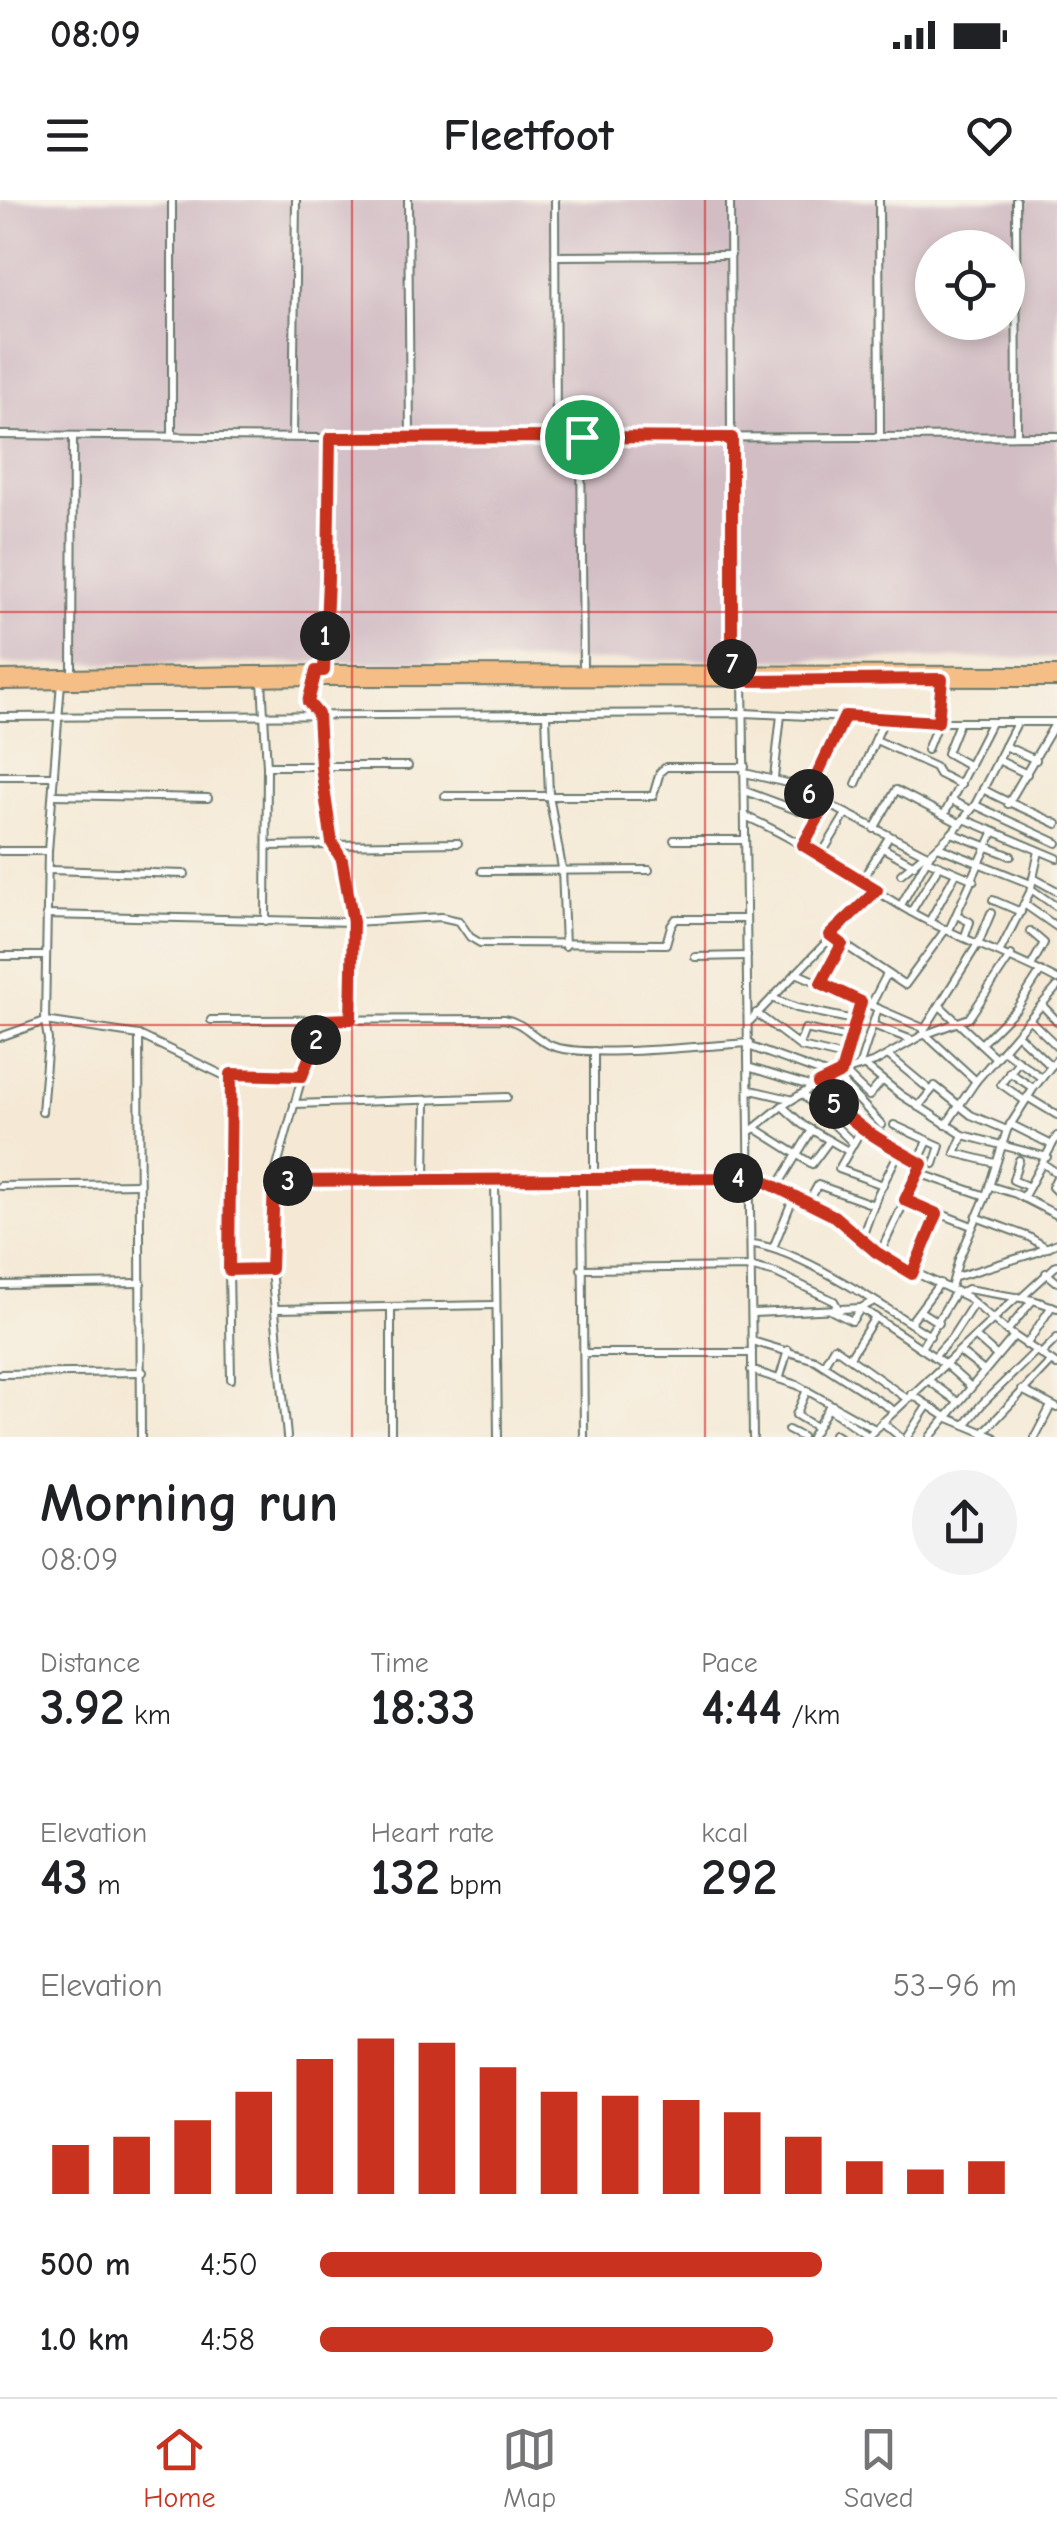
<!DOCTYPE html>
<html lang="en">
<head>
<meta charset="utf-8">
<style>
	:root { --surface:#fff; --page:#f2f2f2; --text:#202124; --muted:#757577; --line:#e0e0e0; --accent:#c8321e }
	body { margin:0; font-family:"Comic Neue",sans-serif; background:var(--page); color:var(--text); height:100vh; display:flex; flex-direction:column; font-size:38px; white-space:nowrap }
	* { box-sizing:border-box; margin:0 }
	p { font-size:32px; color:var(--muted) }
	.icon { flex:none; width:55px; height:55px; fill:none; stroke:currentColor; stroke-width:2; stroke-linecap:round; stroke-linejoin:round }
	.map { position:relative; height:1237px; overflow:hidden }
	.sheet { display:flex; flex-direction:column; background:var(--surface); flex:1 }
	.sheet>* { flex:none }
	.tools { position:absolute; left:915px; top:30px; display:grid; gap:20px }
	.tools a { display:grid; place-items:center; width:110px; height:110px; border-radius:50%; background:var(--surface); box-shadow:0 5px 15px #0003; font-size:50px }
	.pin { position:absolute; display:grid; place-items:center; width:85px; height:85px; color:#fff; margin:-42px; border:5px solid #fff; border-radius:50%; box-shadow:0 2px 10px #0007 }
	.km { position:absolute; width:50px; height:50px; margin:-25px; border-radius:50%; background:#222; color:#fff; font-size:28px; line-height:50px; text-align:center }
	.round { display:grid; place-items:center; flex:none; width:105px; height:105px; border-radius:52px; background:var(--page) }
	.headline { display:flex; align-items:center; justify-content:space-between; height:170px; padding:0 40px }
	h1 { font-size:55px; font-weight:800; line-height:75px }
	.figures { display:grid; grid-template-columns:repeat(3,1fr); gap:15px; height:170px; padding:10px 40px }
	.figures div { display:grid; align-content:center }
	.figures b { font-size:50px; font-weight:800 }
	.figures small { font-size:28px; font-weight:400 }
	.figures p { font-size:28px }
	.chart { height:280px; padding:20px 40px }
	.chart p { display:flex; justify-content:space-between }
	.chart svg { width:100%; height:180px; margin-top:10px; stroke:var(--accent); stroke-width:6 }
	ul { padding:0 40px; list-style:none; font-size:32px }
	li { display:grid; grid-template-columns:160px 120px 1fr; align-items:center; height:75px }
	li i { height:25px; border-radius:12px; background:var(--accent) }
	.status { display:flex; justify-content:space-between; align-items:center; height:70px; padding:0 50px; background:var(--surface); direction:ltr }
	.status svg { height:28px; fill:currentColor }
	header { display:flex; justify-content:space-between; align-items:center; height:130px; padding:0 40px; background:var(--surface); font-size:45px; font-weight:800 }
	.tabs { display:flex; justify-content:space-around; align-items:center; height:140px; border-top:2px solid var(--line); background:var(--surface); font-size:28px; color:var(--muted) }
	.tabs a { display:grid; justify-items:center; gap:5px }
	.tabs .selected { color:var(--accent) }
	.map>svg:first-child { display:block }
</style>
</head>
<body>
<div class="status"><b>08:09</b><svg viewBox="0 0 49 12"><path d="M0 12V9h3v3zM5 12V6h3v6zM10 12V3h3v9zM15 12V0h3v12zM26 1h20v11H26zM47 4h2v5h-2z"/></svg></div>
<header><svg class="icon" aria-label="menu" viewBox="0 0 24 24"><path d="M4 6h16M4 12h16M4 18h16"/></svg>Fleetfoot<svg class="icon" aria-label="heart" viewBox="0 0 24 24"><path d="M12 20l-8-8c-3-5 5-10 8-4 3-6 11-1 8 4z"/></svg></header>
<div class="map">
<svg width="1057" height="1237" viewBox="0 0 1057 1237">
	<rect width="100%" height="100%" fill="#f7f3e8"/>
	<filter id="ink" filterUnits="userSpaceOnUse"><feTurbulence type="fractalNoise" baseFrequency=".01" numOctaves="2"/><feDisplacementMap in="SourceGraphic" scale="20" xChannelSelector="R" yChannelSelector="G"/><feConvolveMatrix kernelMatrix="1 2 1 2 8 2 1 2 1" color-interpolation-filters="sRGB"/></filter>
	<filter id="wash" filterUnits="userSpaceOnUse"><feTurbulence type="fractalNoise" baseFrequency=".0048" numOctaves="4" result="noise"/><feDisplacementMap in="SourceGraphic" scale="40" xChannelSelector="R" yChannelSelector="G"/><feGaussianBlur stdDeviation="2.25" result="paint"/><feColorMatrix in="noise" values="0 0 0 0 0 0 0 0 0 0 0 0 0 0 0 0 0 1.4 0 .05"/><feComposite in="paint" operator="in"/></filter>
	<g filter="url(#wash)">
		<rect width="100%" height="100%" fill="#f5e9d5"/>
		<path fill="#d2bdc5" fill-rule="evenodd" d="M0,0h1057v458l-1057,6zM932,48h76v74h-76z"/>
	</g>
	<g filter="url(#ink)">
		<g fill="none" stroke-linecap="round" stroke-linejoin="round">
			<g stroke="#6a796c" stroke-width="10">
				<g id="street">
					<polyline points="172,0 172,235"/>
					<polyline points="408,0 410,239"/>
					<polyline points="555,0 556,237"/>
					<polyline points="730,0 732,471"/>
					<polyline points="879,0 880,237"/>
					<polyline points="1016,0 1017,236"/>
					<polyline points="555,56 731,55"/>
					<polyline points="0,235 410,239 1057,236"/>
					<polyline points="293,237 296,0"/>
					<polyline points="581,237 583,471"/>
					<polyline points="323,471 329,379 330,238"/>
					<polyline points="72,475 73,236"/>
					<polyline points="743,478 753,1237"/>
					<polyline points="315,480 308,502 318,514 321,567 332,643 342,660 353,722 351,819"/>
					<polyline points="262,481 267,566 266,721"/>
					<polyline points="546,515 549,595 562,668 565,746"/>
					<polyline points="0,517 744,513 932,522 1057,522"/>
					<polyline points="959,523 947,553 970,566"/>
					<polyline points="876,540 935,567 939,574 961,585"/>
					<polyline points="1005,546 1036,560"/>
					<polyline points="927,550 938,522 941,479"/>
					<polyline points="998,560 1027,574"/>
					<polyline points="267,566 408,566"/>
					<polyline points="745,573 787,583 929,656"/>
					<polyline points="0,576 54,576"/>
					<polyline points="774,578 781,515"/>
					<polyline points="856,584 884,520"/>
					<path d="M983,589c24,14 48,22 74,35"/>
					<polyline points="745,591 799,611"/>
					<polyline points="808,593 845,516"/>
					<polyline points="54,595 208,598"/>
					<polyline points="445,596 653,596 660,572 666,567 745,567"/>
					<polyline points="952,601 971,610"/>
					<polyline points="1008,604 1056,522"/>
					<polyline points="975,605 1057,643"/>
					<polyline points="944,615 991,523"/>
					<path d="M745,616c61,27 109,63 166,96 46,27 99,42 146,68"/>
					<polyline points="964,619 1057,658"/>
					<polyline points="874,629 896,590 961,624"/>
					<polyline points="952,633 1011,656"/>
					<polyline points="674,640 745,640"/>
					<polyline points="803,645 826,603"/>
					<polyline points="267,646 458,643"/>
					<polyline points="938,647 1031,684"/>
					<polyline points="883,648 914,665"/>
					<polyline points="0,651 48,651"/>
					<polyline points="821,655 846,614"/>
					<polyline points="927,660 974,680"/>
					<polyline points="49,670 185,674"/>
					<polyline points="482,671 649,670"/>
					<polyline points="901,674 925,654"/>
					<polyline points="1033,678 1057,691"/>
					<polyline points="862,680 889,637"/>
					<polyline points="1031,689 1057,707"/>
					<polyline points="993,700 1021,712"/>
					<polyline points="1024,704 1057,727"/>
					<polyline points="901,705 930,654 952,633 975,605 1017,523"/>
					<polyline points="911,712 939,666"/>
					<polyline points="46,715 353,722 441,717 459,721 470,737 480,743 666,744 671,726 676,719 746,719"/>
					<polyline points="957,715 970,722 965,736"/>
					<polyline points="929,722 956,673"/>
					<polyline points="949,730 993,633"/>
					<polyline points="1030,731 1044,743 1031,766"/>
					<polyline points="830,735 905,785 946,729"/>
					<polyline points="1000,751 1030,692 1039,651"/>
					<polyline points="0,756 45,756"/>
					<polyline points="695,757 747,756"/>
					<polyline points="796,773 923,828 926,835 976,881"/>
					<polyline points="821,783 843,744"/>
					<polyline points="772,798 797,808 854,820"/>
					<polyline points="871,805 887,774"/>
					<polyline points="1042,805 1057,821"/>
					<polyline points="940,806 996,858"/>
					<polyline points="756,813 801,847 844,857"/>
					<path d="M211,820l293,-1c20,3 30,20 48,27 34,13 156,-1 198,-3"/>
					<polyline points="1030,820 1057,846"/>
					<polyline points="750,821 877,690"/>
					<polyline points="873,825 912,840"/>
					<polyline points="924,830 979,742 991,713"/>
					<polyline points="1017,834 1051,866"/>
					<polyline points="139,835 141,1237"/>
					<polyline points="0,837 45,821 139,835 225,876 302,877"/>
					<polyline points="981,844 1017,808 1041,771"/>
					<polyline points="799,845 805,829 849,838"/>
					<polyline points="751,847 831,876"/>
					<polyline points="1003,850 1042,878"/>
					<polyline points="889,856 930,890"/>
					<polyline points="1019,861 1001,884 1025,901"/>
					<polyline points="865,866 901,895 963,935 1047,957"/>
					<polyline points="859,867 878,808"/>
					<polyline points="751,868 813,887"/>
					<polyline points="1009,872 1033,888"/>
					<polyline points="841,873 861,801"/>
					<polyline points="845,873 869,896 882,881"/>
					<polyline points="231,874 229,1070 271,1069"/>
					<polyline points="835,875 882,925"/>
					<path d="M818,884c28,37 61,57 100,78"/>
					<polyline points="751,890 790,899"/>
					<polyline points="802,894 853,943"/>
					<polyline points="1027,897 1057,915"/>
					<polyline points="294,904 507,897"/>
					<polyline points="782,906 803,925 848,951"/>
					<polyline points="918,907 935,886 971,915 1007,930"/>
					<polyline points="42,912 48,840 45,821 48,651 61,482"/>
					<polyline points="1010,924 1052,945"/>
					<polyline points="894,925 940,946 934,964"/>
					<polyline points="946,925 976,881 1057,787"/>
					<polyline points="755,928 812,964 829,941"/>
					<polyline points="752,930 782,906 831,876 875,862 921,836 969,818 1011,755"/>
					<polyline points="861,930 839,969 883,985"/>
					<polyline points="963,935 955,953 995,963"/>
					<polyline points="1019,960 1013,980 1029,987"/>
					<polyline points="1044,964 1057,973"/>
					<polyline points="918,973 986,996"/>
					<polyline points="1057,977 1052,987 1057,992"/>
					<polyline points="582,979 584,1237"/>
					<polyline points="594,979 594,851"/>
					<polyline points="425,980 426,902"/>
					<polyline points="495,980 498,1237"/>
					<polyline points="273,981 759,978 834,1016 884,1058 967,1097 1007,1131 1057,1165"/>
					<polyline points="0,986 139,984"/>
					<polyline points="990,986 1016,994 1057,1015"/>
					<polyline points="777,987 812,930"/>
					<polyline points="1023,998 1057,936"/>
					<polyline points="905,1000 972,1026"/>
					<polyline points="808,1003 818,985 874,1005"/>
					<polyline points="976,1017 1029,1037 1047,1048"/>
					<polyline points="861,1040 877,996 899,952"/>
					<path d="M753,1044c47,6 135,65 177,92"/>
					<polyline points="773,1048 794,996"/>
					<polyline points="879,1055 922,965 918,962 928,941"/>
					<polyline points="581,1069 753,1067 776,1073 834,1101 839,1110"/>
					<polyline points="229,1070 231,1179"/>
					<polyline points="1046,1073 1057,1082"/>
					<polyline points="912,1074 937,1014"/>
					<polyline points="956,1077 1035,1053 1057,1043"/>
					<polyline points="0,1085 141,1083"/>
					<polyline points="951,1088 959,1059 986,996 1007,930 1033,889 1057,859"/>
					<polyline points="960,1093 967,1089 1033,1100 1057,1108"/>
					<polyline points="1022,1097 1057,1065"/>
					<polyline points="391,1107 391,1237"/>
					<polyline points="276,1109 495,1105"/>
					<polyline points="832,1111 852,1121 861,1108 874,1101"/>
					<polyline points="920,1111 939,1123"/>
					<polyline points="753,1113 861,1108 945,1164 971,1187"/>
					<polyline points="910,1123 940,1083"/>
					<polyline points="1007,1131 1032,1101"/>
					<polyline points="977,1138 996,1155"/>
					<polyline points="752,1141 815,1160 893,1210"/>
					<polyline points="1026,1145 1052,1106"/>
					<polyline points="921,1148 956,1091"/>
					<polyline points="960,1152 984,1171"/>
					<polyline points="584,1153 752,1153"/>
					<polyline points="1042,1153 1057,1138"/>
					<polyline points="850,1157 875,1117"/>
					<polyline points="934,1157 952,1137 974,1103"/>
					<polyline points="824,1164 834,1147 906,1198"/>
					<polyline points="751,1170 797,1185 875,1229"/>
					<polyline points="0,1174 143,1172"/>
					<polyline points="780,1177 788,1150"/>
					<polyline points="928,1180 958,1202"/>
					<polyline points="807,1190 796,1215 816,1227"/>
					<polyline points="1022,1190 1057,1208"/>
					<polyline points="911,1194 946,1217 994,1237"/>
					<polyline points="828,1208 868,1236"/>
					<polyline points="882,1222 900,1237"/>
					<polyline points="965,1225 982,1204 1036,1151"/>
					<polyline points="788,1230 802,1237"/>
					<polyline points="983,1233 1051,1161"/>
					<polyline points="834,1234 839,1237"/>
					<polyline points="287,1237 271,1069 273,981 302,877 324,820"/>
					<polyline points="811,1237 829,1207"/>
					<polyline points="867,1237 1017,1097"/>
					<polyline points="907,1237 928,1205"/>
					<polyline points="930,1237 1014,1136"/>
					<polyline points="1035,1237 1051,1206"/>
				</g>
			</g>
			<g stroke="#6a796c" stroke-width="14">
				<g id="primary">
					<polyline points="0,476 323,471 1057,472"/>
					<polyline points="0,484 315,480 1057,481"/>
				</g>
			</g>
			<use href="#street" stroke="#fff" stroke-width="6"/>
			<use href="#primary" stroke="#f5be86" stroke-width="10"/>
		</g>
	</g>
	<g fill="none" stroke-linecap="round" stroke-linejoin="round" filter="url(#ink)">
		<g stroke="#fff" stroke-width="20">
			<path id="route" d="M582,237l150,1v234h12v9l198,-2 -4,43 -93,-6 -37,78 18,10 -23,41 74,45 -47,45 12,9 -21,39 40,19 -20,71 -23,11c28,39 63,57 104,80l-17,36 32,14 -25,60 -36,-22 -42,-36 -76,-38 -484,3 -3,88 -42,1 2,-196 71,2 22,-56 27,-1 2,-97 -11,-62 -10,-17 -11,-76 -3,-53 -10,-12 8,-31h8l4,-92 2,-141z"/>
		</g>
		<use href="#route" stroke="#c8321e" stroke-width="12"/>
	</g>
	<path fill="none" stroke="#d62828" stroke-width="2.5" stroke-opacity="0.55" d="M352,0v1237M705,0v1237M0,412h1057M0,825h1057"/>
</svg>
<div class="tools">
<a><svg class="icon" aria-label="locate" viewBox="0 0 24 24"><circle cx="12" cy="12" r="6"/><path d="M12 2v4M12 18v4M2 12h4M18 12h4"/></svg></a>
</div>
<div class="pin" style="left:582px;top:237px;background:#1e9e55"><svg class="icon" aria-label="arrive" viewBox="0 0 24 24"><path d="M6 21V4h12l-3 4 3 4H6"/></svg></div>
<b class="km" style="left:325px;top:436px">1</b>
<b class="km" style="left:316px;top:840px">2</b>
<b class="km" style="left:288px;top:981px">3</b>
<b class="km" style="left:738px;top:978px">4</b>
<b class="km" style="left:834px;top:904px">5</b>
<b class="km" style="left:809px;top:594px">6</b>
<b class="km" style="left:732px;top:464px">7</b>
</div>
<section class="sheet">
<div class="headline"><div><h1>Morning run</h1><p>08:09</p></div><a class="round"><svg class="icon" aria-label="share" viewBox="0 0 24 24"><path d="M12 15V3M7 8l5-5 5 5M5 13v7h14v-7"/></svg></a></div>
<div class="figures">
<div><p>Distance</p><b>3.92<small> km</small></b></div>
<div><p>Time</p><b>18:33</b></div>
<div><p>Pace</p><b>4:44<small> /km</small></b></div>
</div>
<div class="figures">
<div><p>Elevation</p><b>43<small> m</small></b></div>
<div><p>Heart rate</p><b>132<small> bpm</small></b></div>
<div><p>kcal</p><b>292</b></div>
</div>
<div class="chart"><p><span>Elevation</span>53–96 m</p>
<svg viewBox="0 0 160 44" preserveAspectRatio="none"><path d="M5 44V32M15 44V30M25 44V26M35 44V19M45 44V11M55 44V6M65 44V7M75 44V13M85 44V19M95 44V20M105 44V21M115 44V24M125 44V30M135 44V36M145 44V38M155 44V36"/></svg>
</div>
<ul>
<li><b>500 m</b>4:50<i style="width:72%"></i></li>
<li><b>1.0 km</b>4:58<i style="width:65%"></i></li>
</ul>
</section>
<nav class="tabs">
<a class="selected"><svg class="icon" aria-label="home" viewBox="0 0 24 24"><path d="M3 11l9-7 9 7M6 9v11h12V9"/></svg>Home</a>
<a><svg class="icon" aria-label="map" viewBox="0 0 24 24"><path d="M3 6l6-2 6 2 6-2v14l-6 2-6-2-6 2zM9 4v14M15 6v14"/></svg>Map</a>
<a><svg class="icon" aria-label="saved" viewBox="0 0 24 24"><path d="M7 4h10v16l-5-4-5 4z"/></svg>Saved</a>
</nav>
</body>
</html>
